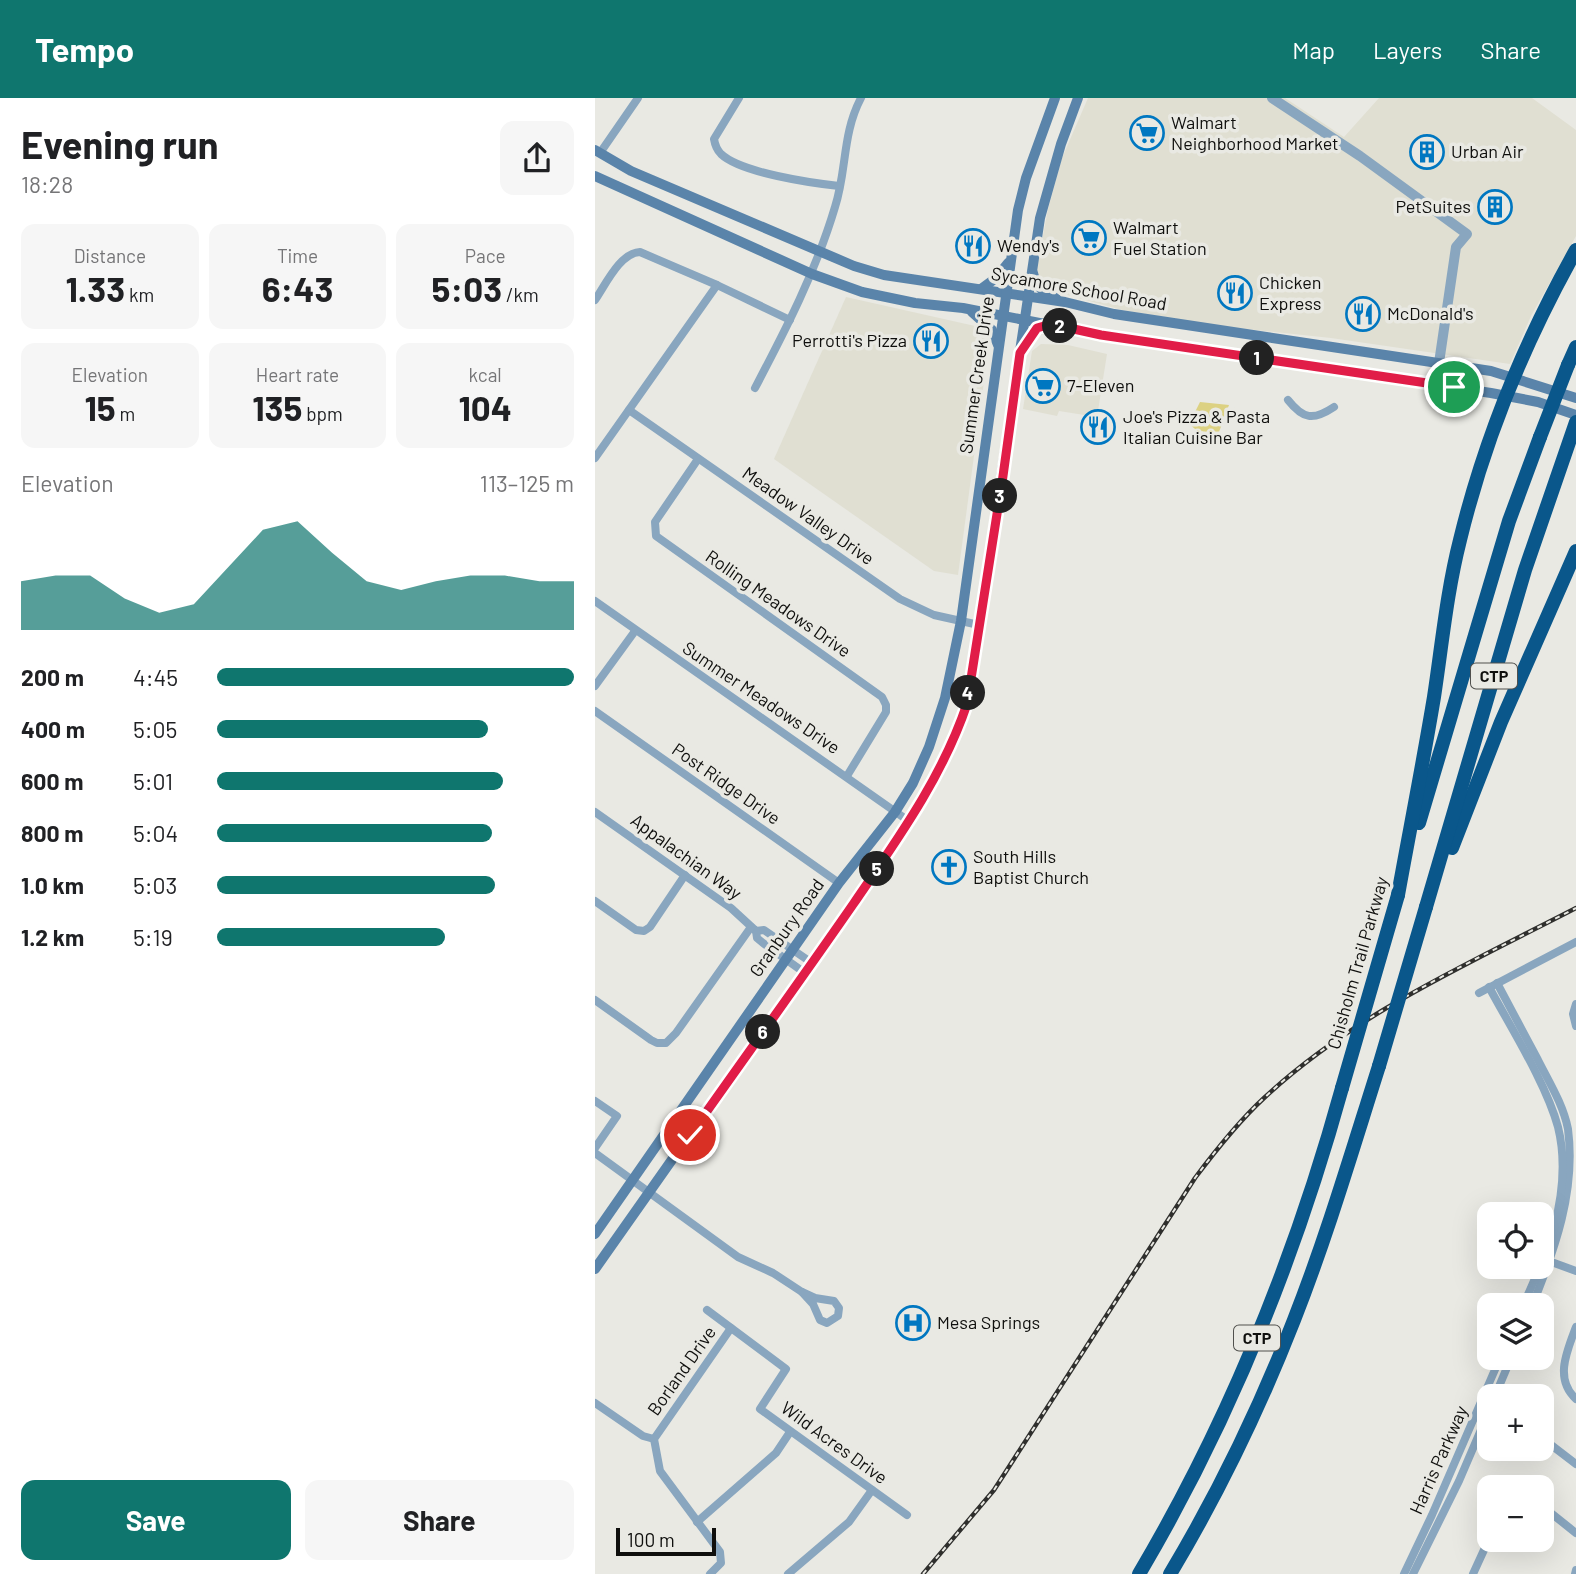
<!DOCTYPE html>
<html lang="en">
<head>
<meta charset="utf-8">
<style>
	:root { --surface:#fff; --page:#f6f6f6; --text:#202124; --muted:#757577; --accent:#0f766e }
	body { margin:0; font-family:Barlow,sans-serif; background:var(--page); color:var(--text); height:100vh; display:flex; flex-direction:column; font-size:26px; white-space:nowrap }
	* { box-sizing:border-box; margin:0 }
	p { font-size:23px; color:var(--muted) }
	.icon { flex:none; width:38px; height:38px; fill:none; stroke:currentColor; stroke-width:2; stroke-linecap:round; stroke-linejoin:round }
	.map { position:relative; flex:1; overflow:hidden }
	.sheet { display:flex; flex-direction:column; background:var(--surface); width:595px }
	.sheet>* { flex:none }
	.buttons { position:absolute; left:882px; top:1104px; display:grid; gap:14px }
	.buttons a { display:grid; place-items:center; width:77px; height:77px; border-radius:14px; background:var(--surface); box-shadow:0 7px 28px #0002; font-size:35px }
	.scale { position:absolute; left:21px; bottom:18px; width:100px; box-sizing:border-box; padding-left:7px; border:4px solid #0f0f0d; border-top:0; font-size:19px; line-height:24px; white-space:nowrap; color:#0f0f0d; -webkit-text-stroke:5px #e9e9e3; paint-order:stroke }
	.pin { position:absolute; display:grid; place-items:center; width:60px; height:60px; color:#fff; margin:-30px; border:4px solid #fff; border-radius:50%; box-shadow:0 2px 7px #0007 }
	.km { position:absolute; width:35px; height:35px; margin:-18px; border-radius:50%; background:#222; color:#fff; font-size:19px; line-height:35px; text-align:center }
	.round { display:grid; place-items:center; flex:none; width:74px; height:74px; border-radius:14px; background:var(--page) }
	.head { display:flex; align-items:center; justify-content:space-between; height:119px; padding:0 21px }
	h1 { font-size:38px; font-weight:700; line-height:52px }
	.figures { display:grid; grid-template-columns:repeat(3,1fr); gap:10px; height:119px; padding:7px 21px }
	.figures div { display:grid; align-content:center; border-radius:14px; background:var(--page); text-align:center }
	.figures b { font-size:35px; font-weight:700 }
	.figures small { font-size:19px; font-weight:400 }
	.figures p { font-size:19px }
	.chart { height:196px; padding:14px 21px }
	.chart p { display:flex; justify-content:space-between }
	.chart svg { width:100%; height:126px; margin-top:7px; fill:var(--accent); opacity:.7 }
	.action { display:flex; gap:14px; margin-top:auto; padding:14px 21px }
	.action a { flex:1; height:80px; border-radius:14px; background:var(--accent); color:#fff; font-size:28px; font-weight:700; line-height:80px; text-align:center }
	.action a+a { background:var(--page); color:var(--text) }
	ul { padding:0 21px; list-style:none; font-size:23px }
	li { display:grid; grid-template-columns:112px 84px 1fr; align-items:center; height:52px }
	li i { height:18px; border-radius:9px; background:var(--accent) }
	header { display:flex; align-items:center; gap:42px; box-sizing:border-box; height:98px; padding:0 35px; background:var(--accent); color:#fff }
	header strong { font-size:33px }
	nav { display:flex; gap:38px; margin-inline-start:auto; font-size:24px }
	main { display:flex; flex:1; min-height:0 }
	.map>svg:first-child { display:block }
</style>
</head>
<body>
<header>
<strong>Tempo</strong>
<nav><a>Map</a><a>Layers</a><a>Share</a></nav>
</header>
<main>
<section class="sheet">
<div class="head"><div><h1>Evening run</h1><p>18:28</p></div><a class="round"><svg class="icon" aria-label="share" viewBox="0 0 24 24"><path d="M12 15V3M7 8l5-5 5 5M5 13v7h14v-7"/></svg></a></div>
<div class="figures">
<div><p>Distance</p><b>1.33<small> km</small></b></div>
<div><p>Time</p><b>6:43</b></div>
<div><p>Pace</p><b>5:03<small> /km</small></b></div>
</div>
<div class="figures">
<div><p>Elevation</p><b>15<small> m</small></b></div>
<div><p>Heart rate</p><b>135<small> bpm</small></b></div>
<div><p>kcal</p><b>104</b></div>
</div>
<div class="chart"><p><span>Elevation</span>113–125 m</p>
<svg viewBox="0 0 160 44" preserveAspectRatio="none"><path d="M0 44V27L10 25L20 25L30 33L40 38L50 35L60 22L70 9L80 6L90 17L100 27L110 30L120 27L130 25L140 25L150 27L160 27V44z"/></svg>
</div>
<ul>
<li><b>200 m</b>4:45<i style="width:100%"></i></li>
<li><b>400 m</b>5:05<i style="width:76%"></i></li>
<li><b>600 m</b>5:01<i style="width:80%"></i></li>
<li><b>800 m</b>5:04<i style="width:77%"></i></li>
<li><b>1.0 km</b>5:03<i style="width:78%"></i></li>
<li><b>1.2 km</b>5:19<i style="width:64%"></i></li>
</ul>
<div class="action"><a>Save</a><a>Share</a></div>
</section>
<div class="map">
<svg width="981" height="1476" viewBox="0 0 981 1476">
	<rect width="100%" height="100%" fill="#e9e9e3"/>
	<g fill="#e0dfd2">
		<polygon points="493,0 690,0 749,39 784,0 937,0 981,32 981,138 936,218 915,266 736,240 624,228 527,212 454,192 446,185 441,174 453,111 467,60"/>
		<polygon points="251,199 380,228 388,234 394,246 363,477 339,473 179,361"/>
		<polygon points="446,246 473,247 512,256 502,319 464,313 462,318 428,311 437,253"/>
	</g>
	<polygon fill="#dcd182" points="605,304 634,307 621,342 607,333 605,335 594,326"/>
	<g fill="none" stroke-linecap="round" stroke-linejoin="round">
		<g stroke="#89a6bf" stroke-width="8">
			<path d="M144,0l-25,41c1,6 3,11 7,15 20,19 91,29 118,32"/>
			<polyline points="5,55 43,0"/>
			<path d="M0,202c11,-16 25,-47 45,-48l77,33 73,35"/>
			<path d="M160,290c31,-59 61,-117 80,-181 12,-37 7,-73 26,-109"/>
			<path d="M693,302c15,19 25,21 46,7"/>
			<polyline points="34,312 305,501 339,517 384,527"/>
			<polyline points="0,360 122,187"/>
			<polyline points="103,361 60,424 61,438 287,599 291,607 291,614 252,678"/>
			<polyline points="0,503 315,724"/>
			<polyline points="0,588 40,533"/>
			<polyline points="0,613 244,785"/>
			<polyline points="0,714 136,810 161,833 169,832 217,865"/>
			<polyline points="0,803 41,832 49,833 55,829 90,777"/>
			<polyline points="161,833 162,840 168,845 210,875"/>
			<path d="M902,885c14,26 27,51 41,77 11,22 25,44 30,69 8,62 -13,120 -36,177"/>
			<path d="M894,889c22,41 57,96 69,140 11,44 1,95 -16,136"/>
			<polyline points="884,895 981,844"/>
			<polyline points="0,902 56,942 62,945 71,945 81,935 156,829"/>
			<polyline points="981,906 978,916 981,928"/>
			<polyline points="0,1003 22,1018 0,1050"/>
			<polyline points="0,1055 143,1159 178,1175 207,1194"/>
			<polyline points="951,1162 981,1173"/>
			<polygon points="207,1194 220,1200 239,1203 244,1210 243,1218 232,1225 225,1222 218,1206"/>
			<polyline points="928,1208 945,1169"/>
			<polyline points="112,1212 191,1271 165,1311 312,1417"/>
			<path d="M981,1229c-9,24 -22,52 0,72"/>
			<polyline points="900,1298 916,1260"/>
			<polyline points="0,1305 48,1338 59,1341"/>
			<polyline points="947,1340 981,1366"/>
			<polyline points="947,1408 981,1435"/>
			<polyline points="102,1424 181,1355 195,1334"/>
			<polyline points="115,1476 126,1465 125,1454 65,1373 59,1341 136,1230"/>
			<polyline points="193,1476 254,1424 277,1392"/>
			<polyline points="809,1476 837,1417 905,1260"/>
			<polyline points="818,1476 864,1383 894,1313"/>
			<polyline points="878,1476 894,1441"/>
			<polyline points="980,1476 981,1472"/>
		</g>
		<polyline stroke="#89a6bf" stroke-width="10" points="677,0 765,58 872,136 861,149 844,265"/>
		<g stroke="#5a84aa" stroke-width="10">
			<polyline points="0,52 36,73 259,168 289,177 470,204 519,216 896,273 981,300"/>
			<polyline points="0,78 217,176 267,194 320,205 368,210 506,237 896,295 943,304 981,317"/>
			<path d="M438,175c3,14 11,20 23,25"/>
			<polyline points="386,191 401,180 413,165"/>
			<polyline points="377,214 397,232 403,247"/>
			<polyline points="428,250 439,233 454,226"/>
			<polyline points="0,1136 244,785 300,714 318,685 334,649 350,600 366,523 423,112 431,80 460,0"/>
			<polyline points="0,1171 315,724 361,637 372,606 384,527 445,120 466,46 483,0"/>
		</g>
		<g stroke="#0a578b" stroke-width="14">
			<polyline points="973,267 981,249"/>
			<polyline points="824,725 914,423 945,339"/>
			<polyline points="857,750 906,624 981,453"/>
			<path d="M803,797c12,-66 25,-132 36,-198 8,-53 13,-106 26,-157 25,-103 65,-199 116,-290"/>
			<polyline points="831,809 930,472 981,324"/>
			<path d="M544,1476c90,-152 156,-316 203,-486"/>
			<path d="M575,1476c48,-80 90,-167 124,-254 33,-84 58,-169 85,-254"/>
		</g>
		<g stroke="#2f2f2d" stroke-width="4.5">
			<path id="rail" d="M328,1476l71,-84 201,-312c21,-28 43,-56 69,-80 90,-84 204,-134 312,-190"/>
		</g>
		<use href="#rail" stroke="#e9e9e3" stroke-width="2" stroke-dasharray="5" stroke-linecap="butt"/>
		<g stroke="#0a578b" stroke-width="14">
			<polyline points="945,339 973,267"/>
			<polyline points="784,968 831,809"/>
			<polyline points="747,990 803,797"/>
		</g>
	</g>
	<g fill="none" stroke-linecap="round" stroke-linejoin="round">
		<g stroke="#fff" stroke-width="14">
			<path id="route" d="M95,1037c55,-78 110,-154 164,-232 43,-63 88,-125 113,-199l36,-228 17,-123 17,-25 14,-4 50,11 353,52"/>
		</g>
		<use href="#route" stroke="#e11d48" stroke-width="9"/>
	</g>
	<defs>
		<g id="supermarket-ring" transform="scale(1.75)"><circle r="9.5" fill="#e9e9e3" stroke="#0077c1" stroke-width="1.5"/><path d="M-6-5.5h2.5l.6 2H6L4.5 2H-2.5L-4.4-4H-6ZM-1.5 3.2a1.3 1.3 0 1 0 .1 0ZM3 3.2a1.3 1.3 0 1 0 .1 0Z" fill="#0077c1"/></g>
		<g id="building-ring" transform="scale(1.75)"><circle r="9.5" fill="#e9e9e3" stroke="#0077c1" stroke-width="1.5"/><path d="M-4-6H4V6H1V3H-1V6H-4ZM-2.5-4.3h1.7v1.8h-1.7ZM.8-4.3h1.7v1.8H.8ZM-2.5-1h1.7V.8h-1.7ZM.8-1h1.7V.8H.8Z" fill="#0077c1"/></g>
		<g id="restaurant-ring" transform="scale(1.75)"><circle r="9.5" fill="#e9e9e3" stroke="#0077c1" stroke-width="1.5"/><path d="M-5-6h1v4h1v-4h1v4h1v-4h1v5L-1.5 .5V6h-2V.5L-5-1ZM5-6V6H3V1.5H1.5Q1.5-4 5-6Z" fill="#0077c1"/></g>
		<g id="church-ring" transform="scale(1.75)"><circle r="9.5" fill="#e9e9e3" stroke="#0077c1" stroke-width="1.5"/><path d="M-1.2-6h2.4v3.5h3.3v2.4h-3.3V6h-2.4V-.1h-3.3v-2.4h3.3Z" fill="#0077c1"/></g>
		<g id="hospital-ring" transform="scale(1.75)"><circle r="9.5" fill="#e9e9e3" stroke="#0077c1" stroke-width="1.5"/><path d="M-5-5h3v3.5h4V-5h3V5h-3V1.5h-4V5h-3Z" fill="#0077c1"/></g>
	</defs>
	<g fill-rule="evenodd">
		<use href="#supermarket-ring" x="552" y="35"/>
		<use href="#building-ring" x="832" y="54"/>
		<use href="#building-ring" x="900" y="109"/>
		<use href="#supermarket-ring" x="494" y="140"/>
		<use href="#restaurant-ring" x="378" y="148"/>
		<use href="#restaurant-ring" x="640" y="195"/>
		<use href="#restaurant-ring" x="768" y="216"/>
		<use href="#restaurant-ring" x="336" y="243"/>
		<use href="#supermarket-ring" x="448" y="288"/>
		<use href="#restaurant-ring" x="503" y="329"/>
		<use href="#church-ring" x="354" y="769"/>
		<use href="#hospital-ring" x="318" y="1225"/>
	</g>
	<g text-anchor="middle" stroke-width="7" stroke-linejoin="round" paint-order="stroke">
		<g fill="#e9e9e3" stroke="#50504d" stroke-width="2">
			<rect x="876" y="565.5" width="46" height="25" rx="5"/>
			<rect x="639" y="1227.5" width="46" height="25" rx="5"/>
		</g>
		<g font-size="16" font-weight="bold" fill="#0f0f0d">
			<text x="899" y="584">CTP</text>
			<text x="662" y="1246">CTP</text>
		</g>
		<g font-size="18" fill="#0f0f0d" stroke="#e9e9e3" text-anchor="start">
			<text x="576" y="31">Walmart<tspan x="576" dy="21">Neighborhood Market</tspan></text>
			<text x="856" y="60">Urban Air</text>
			<text x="876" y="115" text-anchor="end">PetSuites</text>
			<text x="518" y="136">Walmart<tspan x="518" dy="21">Fuel Station</tspan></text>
			<text x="402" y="154">Wendy's</text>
			<text x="664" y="191">Chicken<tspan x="664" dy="21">Express</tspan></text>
			<text x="792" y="222">McDonald's</text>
			<text x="312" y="249" text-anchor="end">Perrotti's Pizza</text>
			<text x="472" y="294">7-Eleven</text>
			<text x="528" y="325">Joe's Pizza &amp; Pasta<tspan x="528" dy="21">Italian Cuisine Bar</tspan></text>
			<text x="378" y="765">South Hills<tspan x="378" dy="21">Baptist Church</tspan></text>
			<text x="342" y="1231">Mesa Springs</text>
		</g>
		<g font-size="18" fill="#0f0f0d" stroke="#e9e9e3">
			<text transform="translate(484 191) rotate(10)" y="6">Sycamore School Road</text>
			<text transform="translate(382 277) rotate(-82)" y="6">Summer Creek Drive</text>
			<text transform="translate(213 418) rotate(35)" y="6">Meadow Valley Drive</text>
			<text transform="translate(183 506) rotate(35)" y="6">Rolling Meadows Drive</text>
			<text transform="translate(166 600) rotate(34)" y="6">Summer Meadows Drive</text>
			<text transform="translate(131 686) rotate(35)" y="6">Post Ridge Drive</text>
			<text transform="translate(91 759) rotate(36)" y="6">Appalachian Way</text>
			<text transform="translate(192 830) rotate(-55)" y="6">Granbury Road</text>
			<text transform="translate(763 865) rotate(-74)" y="6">Chisholm Trail Parkway</text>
			<text transform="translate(87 1273) rotate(-55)" y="6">Borland Drive</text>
			<text transform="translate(239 1345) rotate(36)" y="6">Wild Acres Drive</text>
			<text transform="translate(844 1362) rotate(-66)" y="6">Harris Parkway</text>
		</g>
	</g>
</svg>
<div class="buttons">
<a><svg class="icon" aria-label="locate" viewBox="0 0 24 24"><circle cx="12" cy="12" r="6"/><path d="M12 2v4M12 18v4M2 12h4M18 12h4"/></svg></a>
<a><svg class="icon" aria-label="layers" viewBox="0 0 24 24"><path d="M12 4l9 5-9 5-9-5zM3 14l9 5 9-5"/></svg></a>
<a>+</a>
<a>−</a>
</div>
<div class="scale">100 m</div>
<div class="pin" style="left:859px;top:289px;background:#1e9e55"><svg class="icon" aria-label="arrive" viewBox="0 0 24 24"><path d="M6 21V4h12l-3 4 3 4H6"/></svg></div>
<div class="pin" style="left:95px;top:1037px;background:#d93025"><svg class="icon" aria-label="check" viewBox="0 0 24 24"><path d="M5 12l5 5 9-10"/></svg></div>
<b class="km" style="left:662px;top:260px">1</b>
<b class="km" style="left:465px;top:228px">2</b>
<b class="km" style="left:405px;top:398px">3</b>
<b class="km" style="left:373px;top:595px">4</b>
<b class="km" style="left:282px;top:771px">5</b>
<b class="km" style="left:168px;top:934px">6</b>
</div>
</main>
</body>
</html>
